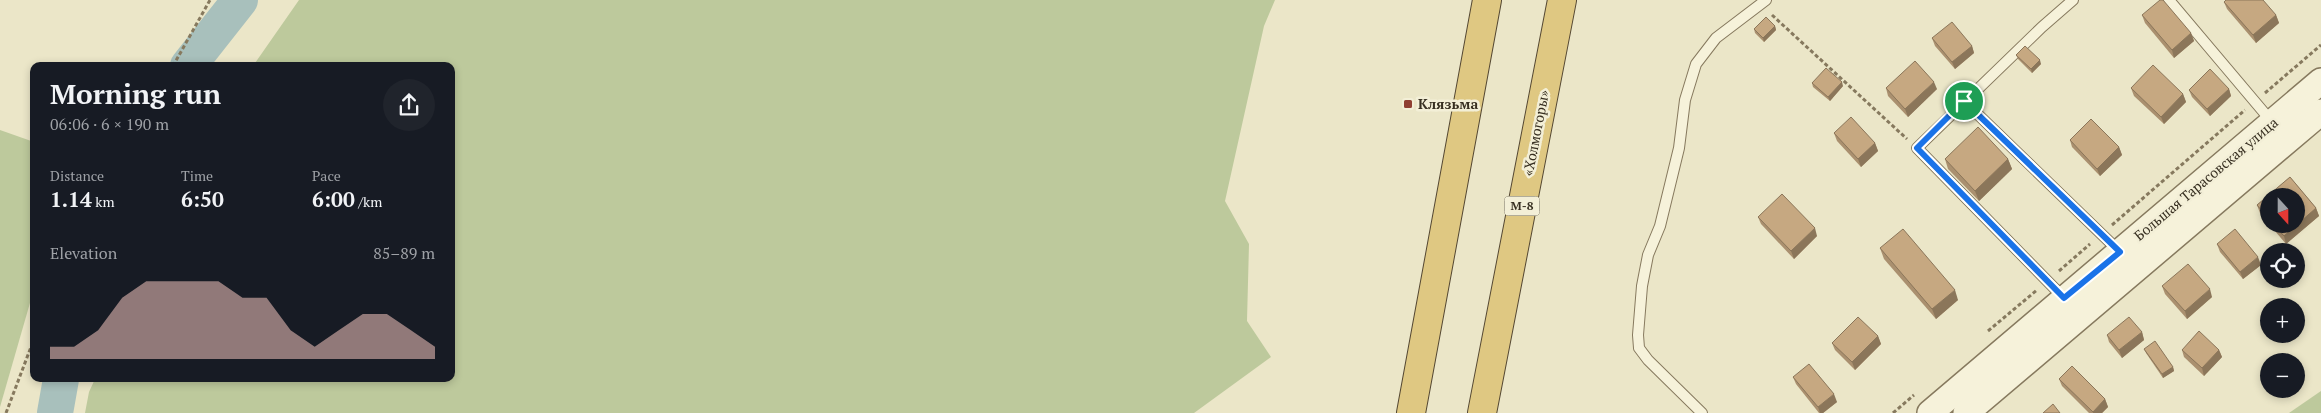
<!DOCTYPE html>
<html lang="en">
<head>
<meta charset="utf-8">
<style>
	:root { --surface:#171b24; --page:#20242c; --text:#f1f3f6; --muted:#9ea1a6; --accent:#c5a29e }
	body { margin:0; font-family:"PT Serif",serif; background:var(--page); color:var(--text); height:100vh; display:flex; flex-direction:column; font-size:19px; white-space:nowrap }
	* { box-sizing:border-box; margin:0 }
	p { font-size:16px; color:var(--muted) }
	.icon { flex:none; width:28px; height:28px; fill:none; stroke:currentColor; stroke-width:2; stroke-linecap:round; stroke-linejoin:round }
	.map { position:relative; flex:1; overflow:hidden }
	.panel { position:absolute; left:30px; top:62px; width:425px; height:320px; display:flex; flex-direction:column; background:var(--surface); border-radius:10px; box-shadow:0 2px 8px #0003 }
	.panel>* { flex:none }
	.needle { width:32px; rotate:159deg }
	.tools { position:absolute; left:2260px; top:188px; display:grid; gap:10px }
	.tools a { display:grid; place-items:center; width:45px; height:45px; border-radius:50%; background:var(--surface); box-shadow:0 2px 8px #0003; font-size:25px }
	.pin { position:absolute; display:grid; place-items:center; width:42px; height:42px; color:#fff; margin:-21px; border:2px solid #fff; border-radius:50%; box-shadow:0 1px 5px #0007 }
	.round { display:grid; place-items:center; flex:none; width:52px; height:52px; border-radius:26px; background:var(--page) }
	.headline { display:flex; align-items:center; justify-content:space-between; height:85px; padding:0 20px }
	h1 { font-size:28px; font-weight:600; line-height:38px }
	.figures { display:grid; grid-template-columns:repeat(3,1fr); gap:8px; height:85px; padding:5px 20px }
	.figures div { display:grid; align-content:center }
	.figures b { font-size:21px; font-weight:600 }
	.figures small { font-size:14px; font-weight:400 }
	.figures p { font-size:14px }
	.chart { height:140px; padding:10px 20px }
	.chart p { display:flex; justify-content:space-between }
	.chart svg { width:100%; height:90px; margin-top:5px; fill:var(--accent); opacity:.7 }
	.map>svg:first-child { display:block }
</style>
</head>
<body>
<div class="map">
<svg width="2321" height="413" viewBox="0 0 2321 413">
	<rect width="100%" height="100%" fill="#ebe6c8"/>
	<g fill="#bdc99c">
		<polygon points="299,0 1275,0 1264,26 1225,201 1249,244 1247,321 1271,357 1194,413 85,413 89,392 95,379 451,379 451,66 253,66"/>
		<polygon points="0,130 34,142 34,289 0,407"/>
		<polygon points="2321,391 2321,413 2289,413"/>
	</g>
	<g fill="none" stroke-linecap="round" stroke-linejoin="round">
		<g stroke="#a8c0bc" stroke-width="36">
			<polyline points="188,66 240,0"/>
			<polyline points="55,413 61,379"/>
		</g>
		<g stroke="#86795e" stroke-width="12">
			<g id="service">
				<polyline points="2169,0 2272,122"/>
				<polyline points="1964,101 2120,252"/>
				<polyline points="2064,298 1917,148 2042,27 2073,0"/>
				<polyline points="1702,413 1648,360 1639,348 1638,335 1642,286 1648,255 1660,226 1679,148 1685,100 1696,64 1716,38 1766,0"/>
			</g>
		</g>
		<g stroke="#86795e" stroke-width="28">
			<g id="tertiary">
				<polyline points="1930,413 2321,81"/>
				<polyline points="1966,413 2321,112"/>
			</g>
		</g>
		<g stroke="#544732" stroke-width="30">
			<g id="trunk">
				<polyline points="1411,413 1487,0"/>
				<polyline points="1482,413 1562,0"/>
			</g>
		</g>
		<g stroke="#86795e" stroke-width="3" stroke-dasharray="4 2.5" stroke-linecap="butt">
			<polyline points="1772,15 1907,139"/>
			<polyline points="173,66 210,0"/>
			<polyline points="2265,93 2321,45"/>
			<polyline points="2112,225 2245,110"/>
			<polyline points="2059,271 2090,244"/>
			<polyline points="1988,331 2037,290"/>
			<polyline points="6,413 34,339"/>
			<polyline points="1893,413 1914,395"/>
		</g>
		<use href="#service" stroke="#f6f2da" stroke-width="10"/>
		<use href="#tertiary" stroke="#f6f2da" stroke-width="25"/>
		<use href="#trunk" stroke="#dfc882" stroke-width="28"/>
	</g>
	<g fill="#aa906f">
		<polygon points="2224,2 2276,15 2279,23 2256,43 2227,9"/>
		<polygon points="2142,15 2191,33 2194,41 2174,58 2145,23"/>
		<polygon points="1775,26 1776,30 1764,42 1755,33 1754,29"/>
		<polygon points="1932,38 1972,46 1974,53 1955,69 1935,46"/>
		<polygon points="2016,55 2041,64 2032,73 2018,59"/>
		<polygon points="1812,83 1843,86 1830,101 1813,87"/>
		<polygon points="1886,88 1937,89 1908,117 1888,96"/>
		<polygon points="2131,88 2183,94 2186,102 2164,124 2134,96"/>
		<polygon points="2229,89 2231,96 2210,116 2192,97 2189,90"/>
		<polygon points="1834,133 1875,143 1878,151 1861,167 1837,141"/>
		<polygon points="2070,140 2119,147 2122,155 2100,176 2072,147"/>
		<polygon points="1945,159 2008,159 2012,169 1979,201 1948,169"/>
		<polygon points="2290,177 2316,208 2319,216 2286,244 2269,224 2296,224 2296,196 2269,196 2269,223 2260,213 2257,205"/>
		<polygon points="1758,217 1817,236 1794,259 1761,224"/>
		<polygon points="2217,244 2261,265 2243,279 2220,252"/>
		<polygon points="1880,248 1958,300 1936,319 1884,259"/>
		<polygon points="2162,286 2212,297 2187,319 2165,294"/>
		<polygon points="2142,332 2144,340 2122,358 2109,342 2107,335"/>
		<polygon points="1878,336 1881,344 1855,370 1835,350 1832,343"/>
		<polygon points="2144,349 2173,367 2174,371 2163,378 2146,353"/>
		<polygon points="2182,350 2219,350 2222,357 2204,376 2184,357"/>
		<polygon points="1793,377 1837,402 1823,413 1819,413 1796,384"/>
		<polygon points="2059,379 2105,399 2108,407 2102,413 2089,413 2062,386"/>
	</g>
	<g fill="#8b765a">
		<polygon points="2276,15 2279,23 2256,43 2253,35"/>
		<polygon points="1775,26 1776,30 1764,42 1763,38"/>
		<polygon points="2191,33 2194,41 2174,58 2172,50"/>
		<polygon points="1972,46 1974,53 1955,69 1952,62"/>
		<polygon points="2040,60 2041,64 2032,73 2031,69"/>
		<polygon points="1842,82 1843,86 1830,101 1828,97"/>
		<polygon points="1934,82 1937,89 1908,117 1905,109"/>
		<polygon points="2229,89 2231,96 2210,116 2207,109"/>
		<polygon points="2183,94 2186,102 2164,124 2161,117"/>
		<polygon points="1875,143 1878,151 1861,167 1858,159"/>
		<polygon points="2119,147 2122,155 2100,176 2097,169"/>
		<polygon points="2008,159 2012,169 1979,201 1975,191"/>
		<polygon points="2316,208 2319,216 2286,244 2284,236"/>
		<polygon points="1815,228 1817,236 1794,259 1791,251"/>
		<polygon points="2258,257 2261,265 2243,279 2240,272"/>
		<polygon points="2210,289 2212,297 2187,319 2185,311"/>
		<polygon points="1955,290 1958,300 1936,319 1932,309"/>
		<polygon points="2142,332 2144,340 2122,358 2119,350"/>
		<polygon points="1878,336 1881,344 1855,370 1852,362"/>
		<polygon points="2219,350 2222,357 2204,376 2202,368"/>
		<polygon points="2173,367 2174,371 2163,378 2162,374"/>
		<polygon points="1834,394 1837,402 1823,413 1820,413 1818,407"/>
		<polygon points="2105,399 2108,407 2102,413 2093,413 2093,412"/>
	</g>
	<g fill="#c6a881" stroke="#8b765a">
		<polygon points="2160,0 2163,0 2191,33 2172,50 2142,15"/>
		<polygon points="2226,0 2263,0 2276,15 2253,35 2224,2"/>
		<polygon points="1766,17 1775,26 1763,38 1754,29"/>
		<polygon points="1952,22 1972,46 1952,62 1932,38"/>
		<polygon points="2025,46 2040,60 2031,69 2016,55"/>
		<polygon points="1915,61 1934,82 1905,109 1886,88"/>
		<polygon points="2153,65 2183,94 2161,117 2131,88"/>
		<polygon points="1826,68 1842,82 1828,97 1812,83"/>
		<polygon points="2210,69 2229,89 2207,109 2189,90"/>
		<polygon points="1851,117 1875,143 1858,159 1834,133"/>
		<polygon points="2091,119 2119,147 2097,169 2070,140"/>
		<polygon points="1978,127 2008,159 1975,191 1945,159"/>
		<polygon points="2290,177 2316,208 2284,236 2273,224 2296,224 2296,196 2269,196 2269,219 2257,205"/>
		<polygon points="1782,194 1815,228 1791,251 1758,217"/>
		<polygon points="1903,229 1955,290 1932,309 1880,248"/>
		<polygon points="2235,229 2258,257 2240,272 2217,244"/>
		<polygon points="2188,264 2210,289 2185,311 2162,286"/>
		<polygon points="1858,317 1878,336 1852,362 1832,343"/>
		<polygon points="2129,317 2142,332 2119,350 2107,335"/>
		<polygon points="2199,331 2219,350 2202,368 2182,350"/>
		<polygon points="2155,341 2173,367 2162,374 2144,349"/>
		<polygon points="1809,364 1834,394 1818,407 1793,377"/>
		<polygon points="2072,366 2105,399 2093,412 2059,379"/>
		<polygon points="2053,404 2060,413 2043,413"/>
	</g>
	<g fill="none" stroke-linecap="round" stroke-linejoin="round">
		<g stroke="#fff" stroke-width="10">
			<polygon id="route" points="1964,101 2120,252 2064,298 1917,148"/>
		</g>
		<use href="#route" stroke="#1a73e8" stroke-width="6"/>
	</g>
	<rect fill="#904033" stroke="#f3efd7" stroke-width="2" x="1403" y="99" width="10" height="10" rx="2.5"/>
	<g text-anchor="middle" stroke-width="5" stroke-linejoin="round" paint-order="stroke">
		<rect fill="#f3efd7" stroke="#6f6958" stroke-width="1" x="1504.5" y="196.5" width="35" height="19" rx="4"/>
		<g font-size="12" font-weight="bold" fill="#372f21">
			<text x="1522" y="210">М-8</text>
		</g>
		<g font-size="14" font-weight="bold" fill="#372f21" stroke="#f3efd7" text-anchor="start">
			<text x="1418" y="109">Клязьма</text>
		</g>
		<g font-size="14" fill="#372f21" stroke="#f3efd7">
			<text transform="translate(1536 133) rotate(-79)" y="5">«Холмогоры»</text>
			<text transform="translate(2206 179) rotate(-40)" y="5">Большая Тарасовская улица</text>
		</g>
	</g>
</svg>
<div class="tools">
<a><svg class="needle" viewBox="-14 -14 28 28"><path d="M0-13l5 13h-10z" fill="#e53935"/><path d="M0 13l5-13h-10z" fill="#9ea1a6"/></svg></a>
<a><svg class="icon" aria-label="locate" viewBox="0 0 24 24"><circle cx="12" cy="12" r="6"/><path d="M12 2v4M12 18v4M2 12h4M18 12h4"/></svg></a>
<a>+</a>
<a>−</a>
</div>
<div class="pin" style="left:1964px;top:101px;background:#1e9e55"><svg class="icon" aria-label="arrive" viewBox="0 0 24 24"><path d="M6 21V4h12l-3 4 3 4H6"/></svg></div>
<section class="panel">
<div class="headline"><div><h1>Morning run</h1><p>06:06 · 6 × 190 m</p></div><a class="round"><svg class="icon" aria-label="share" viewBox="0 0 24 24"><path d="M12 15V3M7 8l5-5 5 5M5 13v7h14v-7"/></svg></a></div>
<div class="figures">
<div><p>Distance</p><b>1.14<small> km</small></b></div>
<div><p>Time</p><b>6:50</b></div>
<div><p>Pace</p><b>6:00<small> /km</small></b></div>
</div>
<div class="chart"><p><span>Elevation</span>85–89 m</p>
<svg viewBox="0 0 160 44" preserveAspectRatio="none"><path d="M0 44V38L10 38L20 30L30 14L40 6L50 6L60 6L70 6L80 14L90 14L100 30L110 38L120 30L130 22L140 22L150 30L160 38V44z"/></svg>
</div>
</section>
</div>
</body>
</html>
